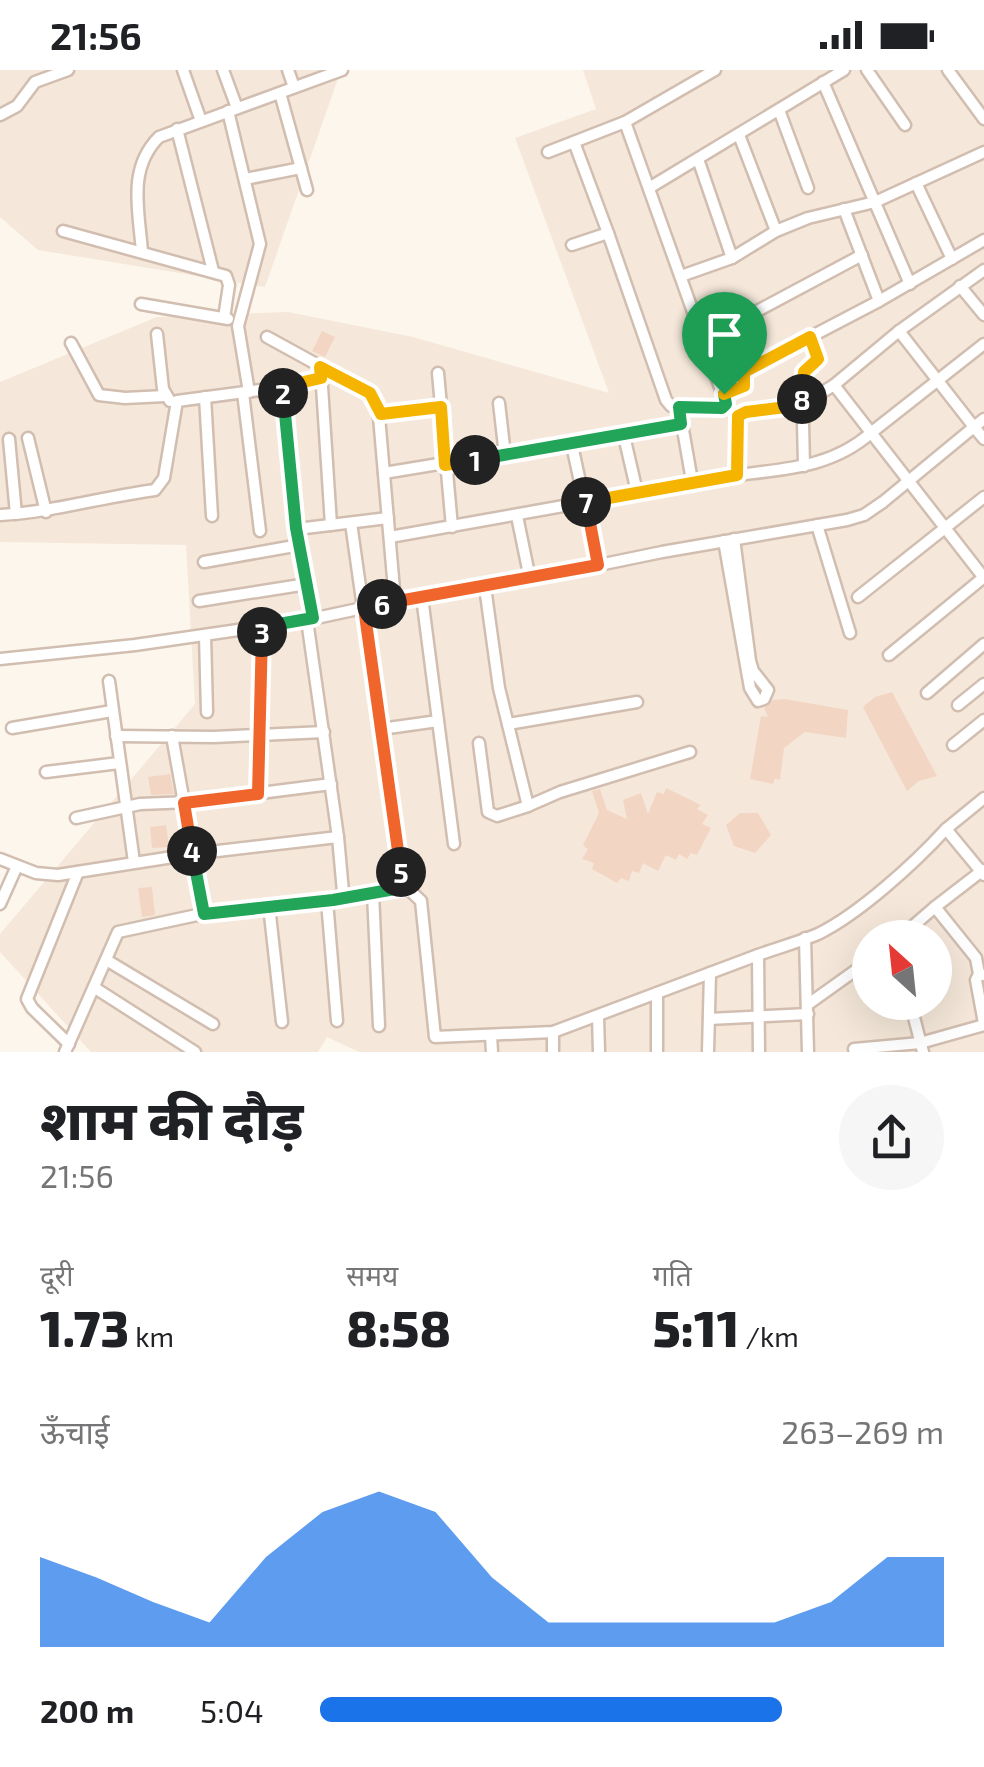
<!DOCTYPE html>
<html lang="hi">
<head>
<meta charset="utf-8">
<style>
	:root { --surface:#fff; --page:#f6f6f6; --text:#202124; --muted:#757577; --accent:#1a73e8 }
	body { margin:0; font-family:"Exo 2","Noto Sans Devanagari",sans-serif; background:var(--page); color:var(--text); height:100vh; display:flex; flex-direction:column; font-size:38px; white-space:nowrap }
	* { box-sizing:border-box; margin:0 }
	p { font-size:32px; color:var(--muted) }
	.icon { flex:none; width:55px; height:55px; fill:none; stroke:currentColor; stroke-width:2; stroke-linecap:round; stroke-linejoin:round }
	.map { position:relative; height:982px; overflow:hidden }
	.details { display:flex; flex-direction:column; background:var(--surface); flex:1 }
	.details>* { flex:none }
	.needle { width:65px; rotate:333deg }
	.tools { position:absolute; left:852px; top:850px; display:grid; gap:20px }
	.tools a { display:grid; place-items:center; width:100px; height:100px; border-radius:50%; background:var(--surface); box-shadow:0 10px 40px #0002; font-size:50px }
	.pin { position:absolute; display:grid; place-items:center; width:85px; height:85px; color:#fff; margin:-102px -42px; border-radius:50% 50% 50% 0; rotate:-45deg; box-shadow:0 0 10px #0007 }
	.pin .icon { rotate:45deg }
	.km { position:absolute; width:50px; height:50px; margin:-25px; border-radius:50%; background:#222; color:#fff; font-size:28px; line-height:50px; text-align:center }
	.round { display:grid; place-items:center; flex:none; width:105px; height:105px; border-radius:52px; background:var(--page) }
	.summary { display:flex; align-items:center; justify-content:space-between; height:170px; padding:0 40px }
	h1 { font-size:55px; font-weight:800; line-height:75px }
	.figures { display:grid; grid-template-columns:repeat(3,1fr); gap:15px; height:170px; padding:10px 40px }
	.figures div { display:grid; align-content:center }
	.figures b { font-size:50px; font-weight:800 }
	.figures small { font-size:28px; font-weight:400 }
	.figures p { font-size:28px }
	.chart { height:280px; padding:20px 40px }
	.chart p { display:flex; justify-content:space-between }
	.chart svg { width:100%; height:180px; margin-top:10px; fill:var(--accent); opacity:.7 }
	ul { padding:0 40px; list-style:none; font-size:32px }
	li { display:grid; grid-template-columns:160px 120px 1fr; align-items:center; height:75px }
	li i { height:25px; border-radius:12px; background:var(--accent) }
	.status { display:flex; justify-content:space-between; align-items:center; height:70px; padding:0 50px; background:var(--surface); direction:ltr }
	.status svg { height:28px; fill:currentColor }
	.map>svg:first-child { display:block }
</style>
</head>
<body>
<div class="status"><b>21:56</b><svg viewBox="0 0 49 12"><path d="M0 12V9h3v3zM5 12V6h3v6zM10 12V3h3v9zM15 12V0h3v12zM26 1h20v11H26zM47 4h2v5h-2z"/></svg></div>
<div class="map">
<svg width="984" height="982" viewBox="0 0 984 982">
	<rect width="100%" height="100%" fill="#fdf6ec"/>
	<g fill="#f5e8da" fill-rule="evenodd">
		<polygon points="0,0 341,0 265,217 38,180 0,147"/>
		<path d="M583,0h401v982h-625l-32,-15 -9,15h-227l-91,-100v-18l195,-230 -9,-159 -186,-3v-160l157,-65 131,-5 125,25 196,56 -94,-255 81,-29zM870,868h65v64h-65z"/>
	</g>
	<g fill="#f3d5c3">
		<polygon points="322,261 335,267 325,287 312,281"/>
		<polygon points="892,622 937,706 919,711 907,721 863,637 875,627"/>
		<polygon points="785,629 848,640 846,668 805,662 784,678 780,710 775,708 773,714 750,709 761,646 768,647 764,638 773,630"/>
		<polygon points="170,704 174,724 151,725 148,707"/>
		<polygon points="666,718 701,735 697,739 708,745 702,754 711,758 697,785 691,783 687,789 679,784 676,790 666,785 658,801 643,793 639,803 632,801 629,811 621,808 617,813 592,799 594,793 582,789 588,779 583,775 599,743 592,721 600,719 607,740 627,749 623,730 641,723 648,744 657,722 664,724"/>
		<polygon points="740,743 758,743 771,765 755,783 734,776 726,755"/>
		<polygon points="166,755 169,777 152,778 150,757"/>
		<polygon points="152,817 155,845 142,847 138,818"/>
	</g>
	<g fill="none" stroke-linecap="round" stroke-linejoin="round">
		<g stroke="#d1beb0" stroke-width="15">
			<g id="minor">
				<polyline points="183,0 201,51"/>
				<polyline points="223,0 237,38"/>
				<polyline points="288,0 294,17"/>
				<polyline points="867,0 905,55"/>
				<polyline points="948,0 984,49"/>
				<polyline points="823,12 910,214"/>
				<polyline points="280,23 307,120"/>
				<polyline points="779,40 808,118"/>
				<polyline points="228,41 260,174 238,256 249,322"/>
				<polyline points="0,45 17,36 35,12 68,0"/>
				<polyline points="177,59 213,201"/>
				<polyline points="739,65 776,161"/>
				<polyline points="574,72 608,163"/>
				<polyline points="548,82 625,52 715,0"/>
				<polyline points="698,89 732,188"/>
				<polyline points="245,109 301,98"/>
				<polyline points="916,113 952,189"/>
				<polyline points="649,118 844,0"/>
				<polyline points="844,139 879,231"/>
				<polyline points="63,161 226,206 229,215 224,248"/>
				<polyline points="572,175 608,163 666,330 671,336 722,337 726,334 625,52"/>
				<path d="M142,182c-3,-41 -15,-83 17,-115l183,-67"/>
				<polyline points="681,206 732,188 776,161 808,148 875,132 984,82"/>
				<polyline points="960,216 984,245"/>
				<polyline points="141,234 228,249"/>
				<polyline points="744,248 862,185"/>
				<polyline points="157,264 163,319 170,331"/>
				<polyline points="267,267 369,323 378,335 395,531"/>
				<polyline points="71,273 99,325 125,328 165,326"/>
				<path d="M984,274l-112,88c-39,35 -85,37 -135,43l-1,-52 2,-7 8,-4 56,-7 32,-20 150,193"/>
				<polyline points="321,301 331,455"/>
				<polyline points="438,303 452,457"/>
				<polyline points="834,315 899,261 984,200"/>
				<polyline points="283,317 297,459 313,549"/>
				<polyline points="243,323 260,461"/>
				<polyline points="725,325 744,316 743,305 749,299 879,231 984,170"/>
				<polyline points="205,327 212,446"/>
				<polyline points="499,333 505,385"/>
				<polyline points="679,337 692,411"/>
				<polyline points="381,344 441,337"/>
				<polyline points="984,349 974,357 984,369"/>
				<polyline points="624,366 637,422"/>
				<polyline points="28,368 46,442"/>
				<polyline points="9,369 16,444"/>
				<polyline points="572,375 598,495"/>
				<polyline points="804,396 802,308 818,289 811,267"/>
				<polyline points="384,403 681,354"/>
				<path d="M0,445c53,-3 102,-18 155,-25l9,-12 13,-77 106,-14 38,-9"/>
				<polyline points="517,446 530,509"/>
				<polyline points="351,453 402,813 421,831 435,967 553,962 758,885"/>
				<polyline points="817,455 850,563"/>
				<polyline points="297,459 388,448"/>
				<polyline points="390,467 737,405"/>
				<polyline points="724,471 750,618 758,631 764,629 768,620 753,601 750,591 734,469"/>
				<polyline points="204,492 300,475"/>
				<polyline points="485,517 499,618 528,736 560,722 690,682"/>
				<polyline points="422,527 454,774"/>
				<polyline points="858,527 984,427"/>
				<polyline points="199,531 307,514"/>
				<polyline points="205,565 207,642"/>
				<polyline points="889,585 984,507"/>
				<polyline points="0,589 135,575 307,550 395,531 531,509 662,482 847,450 864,445 883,432 974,357 899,261"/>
				<polyline points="109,611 134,792"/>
				<polyline points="927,623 984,574"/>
				<polyline points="958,635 984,614"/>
				<polyline points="508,654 637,632"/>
				<polyline points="12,658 112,641"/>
				<polyline points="381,659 438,651"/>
				<polyline points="116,666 214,667 324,662"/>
				<polyline points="172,666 204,844"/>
				<polyline points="479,673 488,742 497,746 528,736"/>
				<polyline points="953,675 984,650"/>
				<polyline points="46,702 119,693"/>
				<polyline points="258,724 262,557"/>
				<polyline points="984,728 946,759 984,805"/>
				<polyline points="76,748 140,734 190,732 331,714"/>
				<polyline points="0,789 36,803 58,805 192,784 338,767"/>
				<polyline points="373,823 405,817"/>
				<polyline points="339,828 373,823 379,956"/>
				<polyline points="327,831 337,951"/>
				<polyline points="0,834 17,796"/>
				<polyline points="269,836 282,952"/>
				<polyline points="935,837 983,800"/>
				<polyline points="805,868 808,982"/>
				<polyline points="899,868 935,837 976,888 979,904"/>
				<polyline points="108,891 213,954"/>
				<polyline points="983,905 979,904 976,910 984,953"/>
				<polyline points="935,909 940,915"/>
				<polyline points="95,918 195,982"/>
				<polyline points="910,932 923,982"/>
				<polyline points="807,935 870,890"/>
				<polyline points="598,946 599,982"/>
				<polyline points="709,949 808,944"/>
				<polyline points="553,962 553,982"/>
				<polyline points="491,965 492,982"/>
				<polyline points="69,974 32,938 27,929 78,802"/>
				<polyline points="854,979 920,973 984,955"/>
				<polyline points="65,982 118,862 197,845 333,830 343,822 338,767 307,550"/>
				<polyline points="657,982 657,923"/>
				<polyline points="708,982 710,903"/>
				<path d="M759,982l-1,-97c19,-7 41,-13 60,-21 41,-20 97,-71 128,-105"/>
			</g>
		</g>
		<use href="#minor" stroke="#fff" stroke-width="10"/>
	</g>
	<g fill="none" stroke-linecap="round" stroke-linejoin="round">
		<g stroke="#fff" stroke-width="20">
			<polyline id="split-1" points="475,390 681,354 679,337 722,338 726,334 724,324"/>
		</g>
		<g stroke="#fff" stroke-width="20">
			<polyline id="split-2" points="283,323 282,317 321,308 320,297 370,323 381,344 441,337 445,395 475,390"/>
		</g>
		<g stroke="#fff" stroke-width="20">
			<polyline id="split-3" points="262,562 262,557 313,548 296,458 283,323"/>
		</g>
		<g stroke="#fff" stroke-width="20">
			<polyline id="split-4" points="192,781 184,733 258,724 262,562"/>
		</g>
		<g stroke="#fff" stroke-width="20">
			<polyline id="split-5" points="192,781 204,844 333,830 406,817 401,802"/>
		</g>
		<g stroke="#fff" stroke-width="20">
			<polyline id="split-6" points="382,534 364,538 401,802"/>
		</g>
		<g stroke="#fff" stroke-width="20">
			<polyline id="split-7" points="382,534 598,495 586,432"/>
		</g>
		<g stroke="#fff" stroke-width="20">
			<polyline id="split-8" points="586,432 737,405 738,346 746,342 802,335 802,329"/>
		</g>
		<g stroke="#fff" stroke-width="20">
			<polyline id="split-9" points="724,324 744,316 744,302 810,267 818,289 804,302 802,329"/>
		</g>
		<use href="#split-1" stroke="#22a559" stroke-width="12"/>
		<use href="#split-2" stroke="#f5b400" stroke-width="12"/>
		<use href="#split-3" stroke="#22a559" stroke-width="12"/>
		<use href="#split-4" stroke="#f0652b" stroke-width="12"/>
		<use href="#split-5" stroke="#22a559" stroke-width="12"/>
		<use href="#split-6" stroke="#f0652b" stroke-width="12"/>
		<use href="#split-7" stroke="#f0652b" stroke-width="12"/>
		<use href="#split-8" stroke="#f5b400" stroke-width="12"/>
		<use href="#split-9" stroke="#f5b400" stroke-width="12"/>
	</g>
</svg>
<div class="tools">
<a><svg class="needle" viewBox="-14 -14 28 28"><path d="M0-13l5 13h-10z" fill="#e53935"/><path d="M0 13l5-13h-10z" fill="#757577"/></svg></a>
</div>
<div class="pin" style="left:724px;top:324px;background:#1e9e55"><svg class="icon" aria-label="arrive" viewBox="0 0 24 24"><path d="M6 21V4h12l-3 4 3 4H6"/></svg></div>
<b class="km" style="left:475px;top:390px">1</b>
<b class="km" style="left:283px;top:323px">2</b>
<b class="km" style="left:262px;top:562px">3</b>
<b class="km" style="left:192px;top:781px">4</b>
<b class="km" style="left:401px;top:802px">5</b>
<b class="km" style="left:382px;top:534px">6</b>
<b class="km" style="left:586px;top:432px">7</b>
<b class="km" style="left:802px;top:329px">8</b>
</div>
<section class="details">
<div class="summary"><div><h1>शाम की दौड़</h1><p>21:56</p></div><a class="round"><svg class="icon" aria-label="share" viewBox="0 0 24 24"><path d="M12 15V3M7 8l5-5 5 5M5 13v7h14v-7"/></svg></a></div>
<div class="figures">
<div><p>दूरी</p><b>1.73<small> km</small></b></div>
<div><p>समय</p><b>8:58</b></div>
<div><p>गति</p><b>5:11<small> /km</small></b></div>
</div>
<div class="chart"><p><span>ऊँचाई</span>263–269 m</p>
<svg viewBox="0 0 160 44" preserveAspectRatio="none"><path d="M0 44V22L10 27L20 33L30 38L40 22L50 11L60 6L70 11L80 27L90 38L100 38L110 38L120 38L130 38L140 33L150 22L160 22V44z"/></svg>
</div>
<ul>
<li><b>200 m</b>5:04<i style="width:74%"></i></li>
</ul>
</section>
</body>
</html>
